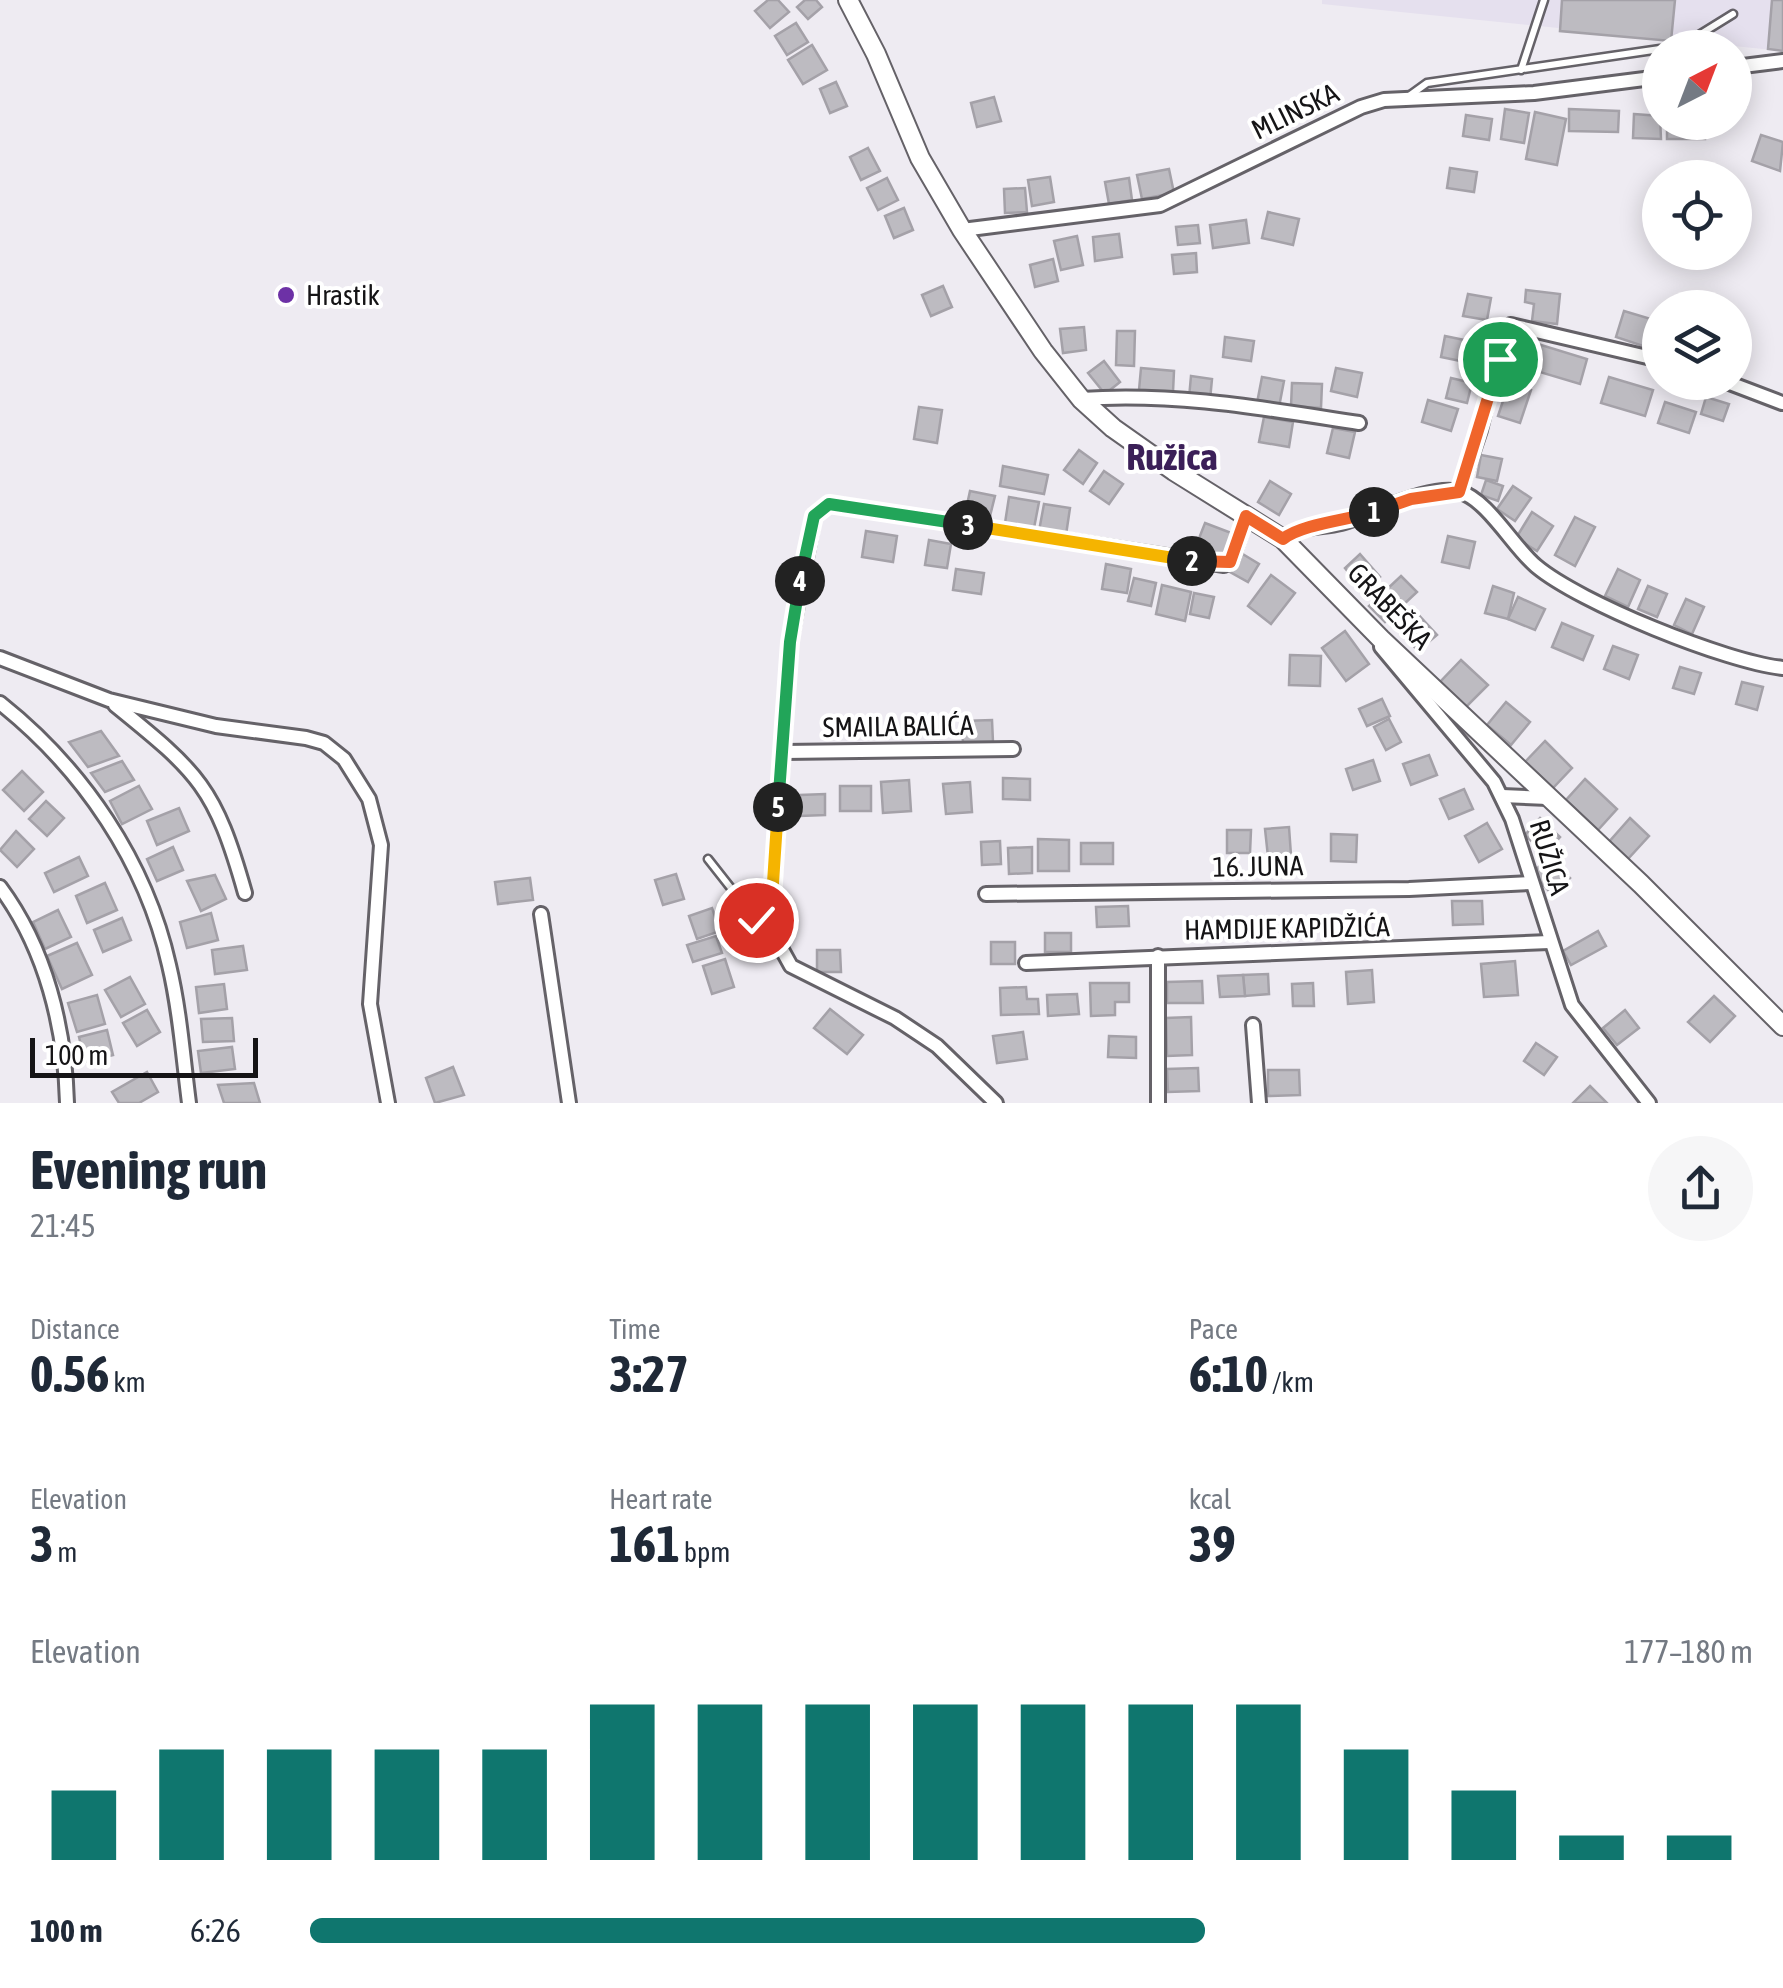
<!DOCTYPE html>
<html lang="en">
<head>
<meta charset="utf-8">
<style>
	:root { --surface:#fff; --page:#f6f6f7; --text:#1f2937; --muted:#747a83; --accent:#0f766e }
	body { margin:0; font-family:"Asap Condensed",sans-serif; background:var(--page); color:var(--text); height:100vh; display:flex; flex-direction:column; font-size:38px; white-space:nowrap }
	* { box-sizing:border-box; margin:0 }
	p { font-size:32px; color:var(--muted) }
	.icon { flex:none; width:55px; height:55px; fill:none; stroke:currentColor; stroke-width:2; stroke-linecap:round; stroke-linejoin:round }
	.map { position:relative; height:1103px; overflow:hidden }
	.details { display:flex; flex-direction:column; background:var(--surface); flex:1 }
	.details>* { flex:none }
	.needle { width:65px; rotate:42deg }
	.fabs { position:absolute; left:1642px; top:30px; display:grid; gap:20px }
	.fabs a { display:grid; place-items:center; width:110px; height:110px; border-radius:50%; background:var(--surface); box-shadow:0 5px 25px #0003; font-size:50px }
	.scale { position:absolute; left:30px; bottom:25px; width:228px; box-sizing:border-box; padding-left:10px; border:5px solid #151416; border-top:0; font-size:28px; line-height:35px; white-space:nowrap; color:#151416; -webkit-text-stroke:8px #fff; paint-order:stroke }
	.pin { position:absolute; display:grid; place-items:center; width:85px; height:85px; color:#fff; margin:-42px; border:5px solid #fff; border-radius:50%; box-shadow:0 2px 10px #0007 }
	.km { position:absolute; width:50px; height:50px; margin:-25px; border-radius:50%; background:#222; color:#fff; font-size:28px; line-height:50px; text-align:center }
	.round { display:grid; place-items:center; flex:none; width:105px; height:105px; border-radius:52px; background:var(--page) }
	.summary { display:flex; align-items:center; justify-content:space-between; height:170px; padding:0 30px }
	h1 { font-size:55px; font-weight:700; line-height:75px }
	.stats { display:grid; grid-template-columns:repeat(3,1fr); gap:15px; height:170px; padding:10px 30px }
	.stats div { display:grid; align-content:center }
	.stats b { font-size:50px; font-weight:700 }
	.stats small { font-size:28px; font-weight:400 }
	.stats p { font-size:28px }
	.chart { height:280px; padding:20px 30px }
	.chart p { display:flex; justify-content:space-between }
	.chart svg { width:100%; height:180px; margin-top:10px; stroke:var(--accent); stroke-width:6 }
	ul { padding:0 30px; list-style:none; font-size:32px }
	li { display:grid; grid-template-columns:160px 120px 1fr; align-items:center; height:75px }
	li i { height:25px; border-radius:12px; background:var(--accent) }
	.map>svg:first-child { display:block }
</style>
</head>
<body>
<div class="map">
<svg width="1783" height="1103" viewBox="0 0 1783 1103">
	<rect width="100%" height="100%" fill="#eeebf2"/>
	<polygon fill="#e5e0ee" points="1322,0 1783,0 1783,51 1322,4"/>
	<g fill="#bdbbc1" stroke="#a4a1a8" stroke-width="2.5">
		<polygon points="768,0 778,0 789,12 770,28 755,11"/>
		<polygon points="805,0 816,0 822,7 808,19 797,7"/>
		<polygon points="1562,0 1675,0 1671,41 1560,31"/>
		<polygon points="1772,0 1783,0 1783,51 1768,49"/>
		<polygon points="796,23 808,42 787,55 775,36"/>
		<polygon points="812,45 827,70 803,84 788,60"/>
		<polygon points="1735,81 1742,81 1746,106 1735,108"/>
		<polygon points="836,82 847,106 830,113 820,89"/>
		<polygon points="994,97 1001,121 977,127 971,103"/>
		<polygon points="1505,109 1529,113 1524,143 1501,139"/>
		<polygon points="1569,109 1619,111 1618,132 1569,131"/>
		<polygon points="1535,112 1566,119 1557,165 1526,159"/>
		<polygon points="1634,114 1660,116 1661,139 1633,138"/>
		<polygon points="1466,115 1492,119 1489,140 1463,136"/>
		<rect x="1667" y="122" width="38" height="17"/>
		<polygon points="1761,135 1783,142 1780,171 1752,161"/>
		<polygon points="868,148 880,171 861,180 850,157"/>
		<polygon points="1450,168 1477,172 1474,192 1447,188"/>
		<polygon points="1169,169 1174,193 1142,199 1137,175"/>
		<polygon points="1050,177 1054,202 1032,206 1028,180"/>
		<polygon points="887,178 898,200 878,210 867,188"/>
		<polygon points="1129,178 1132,200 1109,204 1105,182"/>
		<polygon points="1025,188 1027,212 1005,213 1004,189"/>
		<polygon points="904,208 913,230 894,238 885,216"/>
		<polygon points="1268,212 1299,219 1293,245 1262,238"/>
		<polygon points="1246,220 1249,243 1213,248 1210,225"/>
		<polygon points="1198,225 1200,243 1178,245 1176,227"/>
		<polygon points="1119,234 1122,257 1095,261 1093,237"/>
		<polygon points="1077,236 1083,265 1061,270 1054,241"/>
		<polygon points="1196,253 1197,272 1174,274 1172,255"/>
		<polygon points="1053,259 1058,281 1035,287 1030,265"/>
		<polygon points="943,286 952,307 931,316 922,295"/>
		<polygon points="1526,290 1560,294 1557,324 1532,321 1534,304 1525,302"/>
		<polygon points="1468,294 1491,298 1487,320 1463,316"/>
		<polygon points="1624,311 1651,319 1643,346 1616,337"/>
		<polygon points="1084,327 1086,350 1063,353 1060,329"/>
		<polygon points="1117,331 1135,331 1134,366 1116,365"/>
		<polygon points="1445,336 1479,343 1475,364 1441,357"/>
		<polygon points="1225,337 1254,341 1251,361 1223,357"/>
		<polygon points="1528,341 1587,359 1580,384 1520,366"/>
		<polygon points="1104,361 1120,382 1105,394 1088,373"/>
		<polygon points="1141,368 1174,371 1173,392 1139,390"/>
		<polygon points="1336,368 1362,373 1357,397 1331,391"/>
		<polygon points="1191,376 1212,379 1210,400 1189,398"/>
		<polygon points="1262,377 1284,381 1279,407 1257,403"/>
		<polygon points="1609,377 1653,390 1645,416 1601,403"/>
		<polygon points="1451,378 1472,383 1467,403 1446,398"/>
		<polygon points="1292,383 1322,384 1321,408 1291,406"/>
		<polygon points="1509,383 1531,390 1520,423 1498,416"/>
		<polygon points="1706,397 1729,404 1723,421 1701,414"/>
		<polygon points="1428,400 1458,409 1451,431 1422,422"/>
		<polygon points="1665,402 1696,412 1689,433 1658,423"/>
		<polygon points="919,407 942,410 937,443 914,439"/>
		<polygon points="1264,417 1293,422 1289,447 1259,442"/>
		<polygon points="1333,428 1355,432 1349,458 1327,453"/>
		<polygon points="1079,450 1097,463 1083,484 1064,470"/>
		<polygon points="1481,455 1502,459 1497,481 1477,477"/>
		<polygon points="1003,466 1048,475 1044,494 1000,486"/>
		<polygon points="1104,471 1123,484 1109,504 1090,491"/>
		<polygon points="1486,480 1503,486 1498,501 1481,495"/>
		<polygon points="1270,481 1291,494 1279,515 1258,502"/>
		<polygon points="1513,486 1531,498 1515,521 1497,509"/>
		<polygon points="970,491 995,496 989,520 965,514"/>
		<polygon points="1009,497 1039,502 1034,528 1005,523"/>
		<polygon points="1044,504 1070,508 1066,535 1039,531"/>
		<polygon points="1532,512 1553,526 1537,551 1516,538"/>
		<polygon points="1575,517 1595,527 1575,566 1555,555"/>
		<polygon points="1205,523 1234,534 1226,557 1196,546"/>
		<polygon points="866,531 897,536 893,562 862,557"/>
		<polygon points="1448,536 1475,542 1469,568 1442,562"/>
		<polygon points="929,540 951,544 947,568 925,565"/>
		<polygon points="1241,553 1259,564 1248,582 1230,572"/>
		<polygon points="1360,554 1380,577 1364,591 1345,568"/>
		<polygon points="1106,564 1131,569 1127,593 1102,589"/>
		<polygon points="956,569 984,573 981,594 953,590"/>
		<polygon points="1618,569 1640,580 1628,607 1605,596"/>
		<polygon points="1271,575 1295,593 1271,624 1248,606"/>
		<polygon points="1401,576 1417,592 1385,622 1369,606"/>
		<polygon points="1134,578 1156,583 1151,606 1128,601"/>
		<polygon points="1162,585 1191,592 1185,621 1156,614"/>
		<polygon points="1493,586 1514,593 1508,619 1485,613"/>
		<polygon points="1648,586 1667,594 1657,617 1638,609"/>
		<polygon points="1194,593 1214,597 1209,618 1190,614"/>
		<polygon points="1518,597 1545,609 1535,630 1508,619"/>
		<polygon points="1686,599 1704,607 1692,634 1674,625"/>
		<polygon points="1416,612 1437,635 1418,651 1398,628"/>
		<polygon points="1562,623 1593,636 1583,660 1552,647"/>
		<polygon points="1345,631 1369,664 1346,681 1322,648"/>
		<polygon points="1613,646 1638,655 1629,679 1604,669"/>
		<polygon points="1290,655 1321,656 1320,686 1289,685"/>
		<polygon points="1461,660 1488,685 1466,707 1440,682"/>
		<polygon points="1680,667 1701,673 1694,694 1673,688"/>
		<polygon points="1742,682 1763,687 1757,710 1736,704"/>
		<polygon points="1382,699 1390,716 1367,726 1359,709"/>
		<polygon points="1506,702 1530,722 1511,745 1487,725"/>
		<polygon points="1389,719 1401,742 1386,750 1374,727"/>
		<polygon points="992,720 993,742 963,744 962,721"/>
		<polygon points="101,731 119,756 88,767 69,742"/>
		<polygon points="1545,741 1572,768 1553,788 1525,762"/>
		<polygon points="1429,755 1437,775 1411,785 1403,764"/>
		<polygon points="1373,760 1380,781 1353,790 1346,769"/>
		<polygon points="122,761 134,780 105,792 91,773"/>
		<polygon points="22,771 43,792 24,811 3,790"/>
		<polygon points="1003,778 1030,779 1030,800 1003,799"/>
		<polygon points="1585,779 1617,809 1598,830 1566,800"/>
		<polygon points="909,780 911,811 883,813 881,782"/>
		<polygon points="970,782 972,812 946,814 943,784"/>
		<polygon points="139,786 152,809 122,824 110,801"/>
		<rect x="840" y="786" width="31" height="25"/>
		<polygon points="1464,789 1473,809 1449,819 1440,799"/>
		<polygon points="825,794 825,815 800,816 800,795"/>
		<polygon points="46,801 64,818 47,836 29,819"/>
		<polygon points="179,808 189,831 157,845 147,821"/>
		<polygon points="1540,818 1560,837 1545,854 1525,835"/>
		<polygon points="1630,818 1649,836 1627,860 1608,843"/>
		<polygon points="1487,823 1502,849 1479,862 1465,836"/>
		<polygon points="1289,827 1291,855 1268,857 1265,829"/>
		<polygon points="1227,830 1251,830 1250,853 1227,853"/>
		<polygon points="16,831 34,849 17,867 0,850"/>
		<polygon points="1331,834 1357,835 1356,862 1331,861"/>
		<polygon points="1038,839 1069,840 1069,871 1038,871"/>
		<polygon points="1000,841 1001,864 982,865 981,842"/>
		<rect x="1081" y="843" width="32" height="21"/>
		<polygon points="173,847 183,870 157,881 147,859"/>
		<polygon points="1032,847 1032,873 1009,874 1008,848"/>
		<polygon points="79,857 88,876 54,892 45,873"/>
		<polygon points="1548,857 1570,878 1553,895 1532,874"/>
		<polygon points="676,874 684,899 663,905 655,880"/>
		<polygon points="215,875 226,899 201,911 187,881"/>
		<polygon points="530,878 533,900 498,904 495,882"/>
		<polygon points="105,883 117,910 87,923 76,896"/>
		<polygon points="1452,901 1482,901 1483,924 1453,925"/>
		<polygon points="1128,906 1129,926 1097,927 1096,907"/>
		<polygon points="712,908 720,931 697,939 689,916"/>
		<polygon points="58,910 71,937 45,949 33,922"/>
		<polygon points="211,913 218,940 187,948 180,922"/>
		<polygon points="122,918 131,940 103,952 94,930"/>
		<polygon points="1598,931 1606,946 1571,965 1563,951"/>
		<rect x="1045" y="933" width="26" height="19"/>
		<polygon points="716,936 722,953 693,962 687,945"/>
		<rect x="991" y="942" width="24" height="22"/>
		<polygon points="77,943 92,975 62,989 47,956"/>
		<polygon points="243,946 247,970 215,974 212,950"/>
		<polygon points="817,950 840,950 841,972 817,972"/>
		<polygon points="725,959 734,987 712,994 703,966"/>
		<polygon points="1515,961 1518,995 1484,997 1481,964"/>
		<polygon points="1372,970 1374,1002 1348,1004 1346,972"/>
		<polygon points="1268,974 1269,994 1245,996 1243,975"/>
		<polygon points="1243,975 1245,996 1220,997 1218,976"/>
		<polygon points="130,977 145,1004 121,1017 105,990"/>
		<polygon points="1202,981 1203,1003 1167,1003 1167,982"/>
		<polygon points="1090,983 1129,983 1129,1002 1115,1002 1115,1015 1091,1016"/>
		<polygon points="1313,983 1314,1006 1293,1006 1292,984"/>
		<polygon points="224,984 227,1009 199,1013 196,987"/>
		<polygon points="1026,987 1027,999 1038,999 1039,1014 1001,1015 1000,988"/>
		<polygon points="1077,994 1079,1014 1048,1016 1047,995"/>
		<polygon points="97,995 105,1024 77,1032 68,1003"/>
		<polygon points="1714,996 1735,1016 1710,1042 1688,1022"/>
		<polygon points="830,1009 863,1035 847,1054 814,1028"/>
		<polygon points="147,1010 160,1032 137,1046 123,1023"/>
		<polygon points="1625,1010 1639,1028 1617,1045 1603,1028"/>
		<polygon points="1191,1017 1192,1055 1167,1056 1166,1018"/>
		<polygon points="232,1018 234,1041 203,1042 201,1019"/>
		<polygon points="107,1030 113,1055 85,1062 79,1037"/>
		<polygon points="1023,1032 1027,1059 997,1063 993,1036"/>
		<polygon points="1109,1036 1136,1037 1136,1058 1108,1057"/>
		<polygon points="1536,1043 1557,1057 1544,1075 1524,1061"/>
		<polygon points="232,1047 235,1069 201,1073 198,1051"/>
		<polygon points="453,1067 464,1095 435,1103 426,1078"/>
		<polygon points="1198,1068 1199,1091 1168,1092 1167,1069"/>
		<polygon points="1268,1070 1299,1070 1300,1095 1268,1096"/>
		<polygon points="147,1072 158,1092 139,1103 119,1103 112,1092"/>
		<polygon points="254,1083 260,1103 224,1103 218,1085"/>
		<polygon points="1590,1086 1607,1103 1573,1103"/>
	</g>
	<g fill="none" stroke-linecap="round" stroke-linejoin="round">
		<g stroke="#656268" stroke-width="11">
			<g id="lane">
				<polyline points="1668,48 1691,40 1733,14"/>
				<polyline points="1521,70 1544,0"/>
				<polyline points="1409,96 1427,83 1660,49"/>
				<polyline points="708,859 756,920 770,928"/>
			</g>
		</g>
		<g stroke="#656268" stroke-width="18">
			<g id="street">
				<polyline points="1735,67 1783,61"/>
				<polyline points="962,230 1160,205 1361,107 1384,100 1534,93 1660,77"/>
				<polyline points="1727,382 1782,403"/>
				<path d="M1081,399c94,-7 186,10 278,24"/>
				<polyline points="1459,492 1480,430 1503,335 1511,325 1660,360"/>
				<path d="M1283,539c18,-14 38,-11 58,-16 31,-8 88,-39 119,-31 27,7 54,56 76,74 44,37 190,96 247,102"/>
				<polyline points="1381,647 1494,782 1512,819 1572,1005 1649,1103"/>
				<polyline points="0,658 109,700 216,726 306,738 324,743 344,759 369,799 381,845 370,1004 388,1103"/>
				<path d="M0,703c83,66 146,159 169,262 11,46 14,92 20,138"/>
				<path d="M115,705c84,68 100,82 130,188"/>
				<polyline points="784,752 1013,749"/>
				<polyline points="1502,796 1548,798"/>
				<path d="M0,887c46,62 65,141 67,216"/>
				<polyline points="986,894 1409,889 1531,883"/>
				<polyline points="541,914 569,1103"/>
				<polyline points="1026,963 1549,942"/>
				<polyline points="1253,1025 1259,1103"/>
				<polyline points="996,1103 937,1046 895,1018 791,966 770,928 790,642 814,516 829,504 844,506 1224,565 1232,559 1246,516"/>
				<polyline points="1158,1103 1158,956"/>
			</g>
		</g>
		<g stroke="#656268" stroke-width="22">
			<polyline id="secondary" points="848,0 876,54 920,158 962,230 1043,351 1081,399 1113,428 1174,471 1283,539 1381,639 1641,884 1783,1026"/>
		</g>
		<use href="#lane" stroke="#fff" stroke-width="6"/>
		<use href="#street" stroke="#fff" stroke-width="12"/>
		<use href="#secondary" stroke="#fff" stroke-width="18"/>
	</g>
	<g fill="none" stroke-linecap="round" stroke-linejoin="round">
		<g stroke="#fff" stroke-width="20">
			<polyline id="split-1" points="1374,512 1411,499 1459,492 1500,359"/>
		</g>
		<g stroke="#fff" stroke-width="20">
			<path id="split-2" d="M1192,561l38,1 16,-46 37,23c19,-15 65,-19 91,-27"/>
		</g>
		<g stroke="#fff" stroke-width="20">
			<polyline id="split-3" points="968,525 1192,561"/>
		</g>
		<g stroke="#fff" stroke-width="20">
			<polyline id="split-4" points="800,581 814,516 829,504 968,525"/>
		</g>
		<g stroke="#fff" stroke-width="20">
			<polyline id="split-5" points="778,807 790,642 800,581"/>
		</g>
		<g stroke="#fff" stroke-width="20">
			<polyline id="split-6" points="756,920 770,928 778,807"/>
		</g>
		<use href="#split-1" stroke="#f0652b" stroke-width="12"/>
		<use href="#split-2" stroke="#f0652b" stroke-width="12"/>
		<use href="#split-3" stroke="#f5b400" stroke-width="12"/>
		<use href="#split-4" stroke="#22a559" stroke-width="12"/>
		<use href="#split-5" stroke="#22a559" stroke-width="12"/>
		<use href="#split-6" stroke="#f5b400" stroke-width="12"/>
	</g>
	<circle fill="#6d31a6" stroke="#fff" stroke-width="4" cx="286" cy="295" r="10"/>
	<g text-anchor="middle" stroke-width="8" stroke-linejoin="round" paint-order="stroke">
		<g font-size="28" fill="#151416" stroke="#fff">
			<text transform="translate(1295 111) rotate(-26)" y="10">MLINSKA</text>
			<text transform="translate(1390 606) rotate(46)" y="10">GRABEŠKA</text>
			<text transform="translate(898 726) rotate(-1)" y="10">SMAILA BALIĆA</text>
			<text transform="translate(1550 857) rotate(73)" y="10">RUŽICA</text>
			<text transform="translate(1258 866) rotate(-1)" y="10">16. JUNA</text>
			<text transform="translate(1287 928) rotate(-1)" y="10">HAMDIJE KAPIDŽIĆA</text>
		</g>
		<g font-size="28" fill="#151416" stroke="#fff" text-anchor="start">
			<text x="306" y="305">Hrastik</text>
		</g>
		<g font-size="38" font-weight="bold" fill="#3b1f58" stroke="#fff">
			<text x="1172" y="470">Ružica</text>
		</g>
	</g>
</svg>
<div class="fabs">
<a><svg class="needle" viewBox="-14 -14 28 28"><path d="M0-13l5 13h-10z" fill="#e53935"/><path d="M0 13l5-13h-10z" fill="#747a83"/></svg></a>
<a><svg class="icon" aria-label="locate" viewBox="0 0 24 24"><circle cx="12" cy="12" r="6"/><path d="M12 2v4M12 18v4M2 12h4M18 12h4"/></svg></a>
<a><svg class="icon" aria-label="layers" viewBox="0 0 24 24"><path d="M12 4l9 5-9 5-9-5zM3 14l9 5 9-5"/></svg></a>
</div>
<div class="scale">100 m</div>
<div class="pin" style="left:1500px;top:359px;background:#1e9e55"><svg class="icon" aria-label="arrive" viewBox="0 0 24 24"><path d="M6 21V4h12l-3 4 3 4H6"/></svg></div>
<div class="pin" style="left:756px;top:920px;background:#d93025"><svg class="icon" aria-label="check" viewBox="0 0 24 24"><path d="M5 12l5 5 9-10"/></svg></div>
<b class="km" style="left:1374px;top:512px">1</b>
<b class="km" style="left:1192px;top:561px">2</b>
<b class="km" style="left:968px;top:525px">3</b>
<b class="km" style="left:800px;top:581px">4</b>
<b class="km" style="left:778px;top:807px">5</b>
</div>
<section class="details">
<div class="summary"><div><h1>Evening run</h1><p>21:45</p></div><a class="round"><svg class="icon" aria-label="share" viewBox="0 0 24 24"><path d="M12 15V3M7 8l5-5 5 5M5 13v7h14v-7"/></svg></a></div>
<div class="stats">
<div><p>Distance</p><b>0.56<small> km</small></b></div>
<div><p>Time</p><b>3:27</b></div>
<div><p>Pace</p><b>6:10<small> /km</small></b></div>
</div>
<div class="stats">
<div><p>Elevation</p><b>3<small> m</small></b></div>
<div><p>Heart rate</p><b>161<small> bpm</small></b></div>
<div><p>kcal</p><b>39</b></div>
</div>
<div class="chart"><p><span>Elevation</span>177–180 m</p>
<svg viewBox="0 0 160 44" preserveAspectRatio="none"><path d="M5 44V27M15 44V17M25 44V17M35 44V17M45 44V17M55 44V6M65 44V6M75 44V6M85 44V6M95 44V6M105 44V6M115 44V6M125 44V17M135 44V27M145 44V38M155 44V38"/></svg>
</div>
<ul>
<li><b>100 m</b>6:26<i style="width:62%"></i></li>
</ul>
</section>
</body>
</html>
